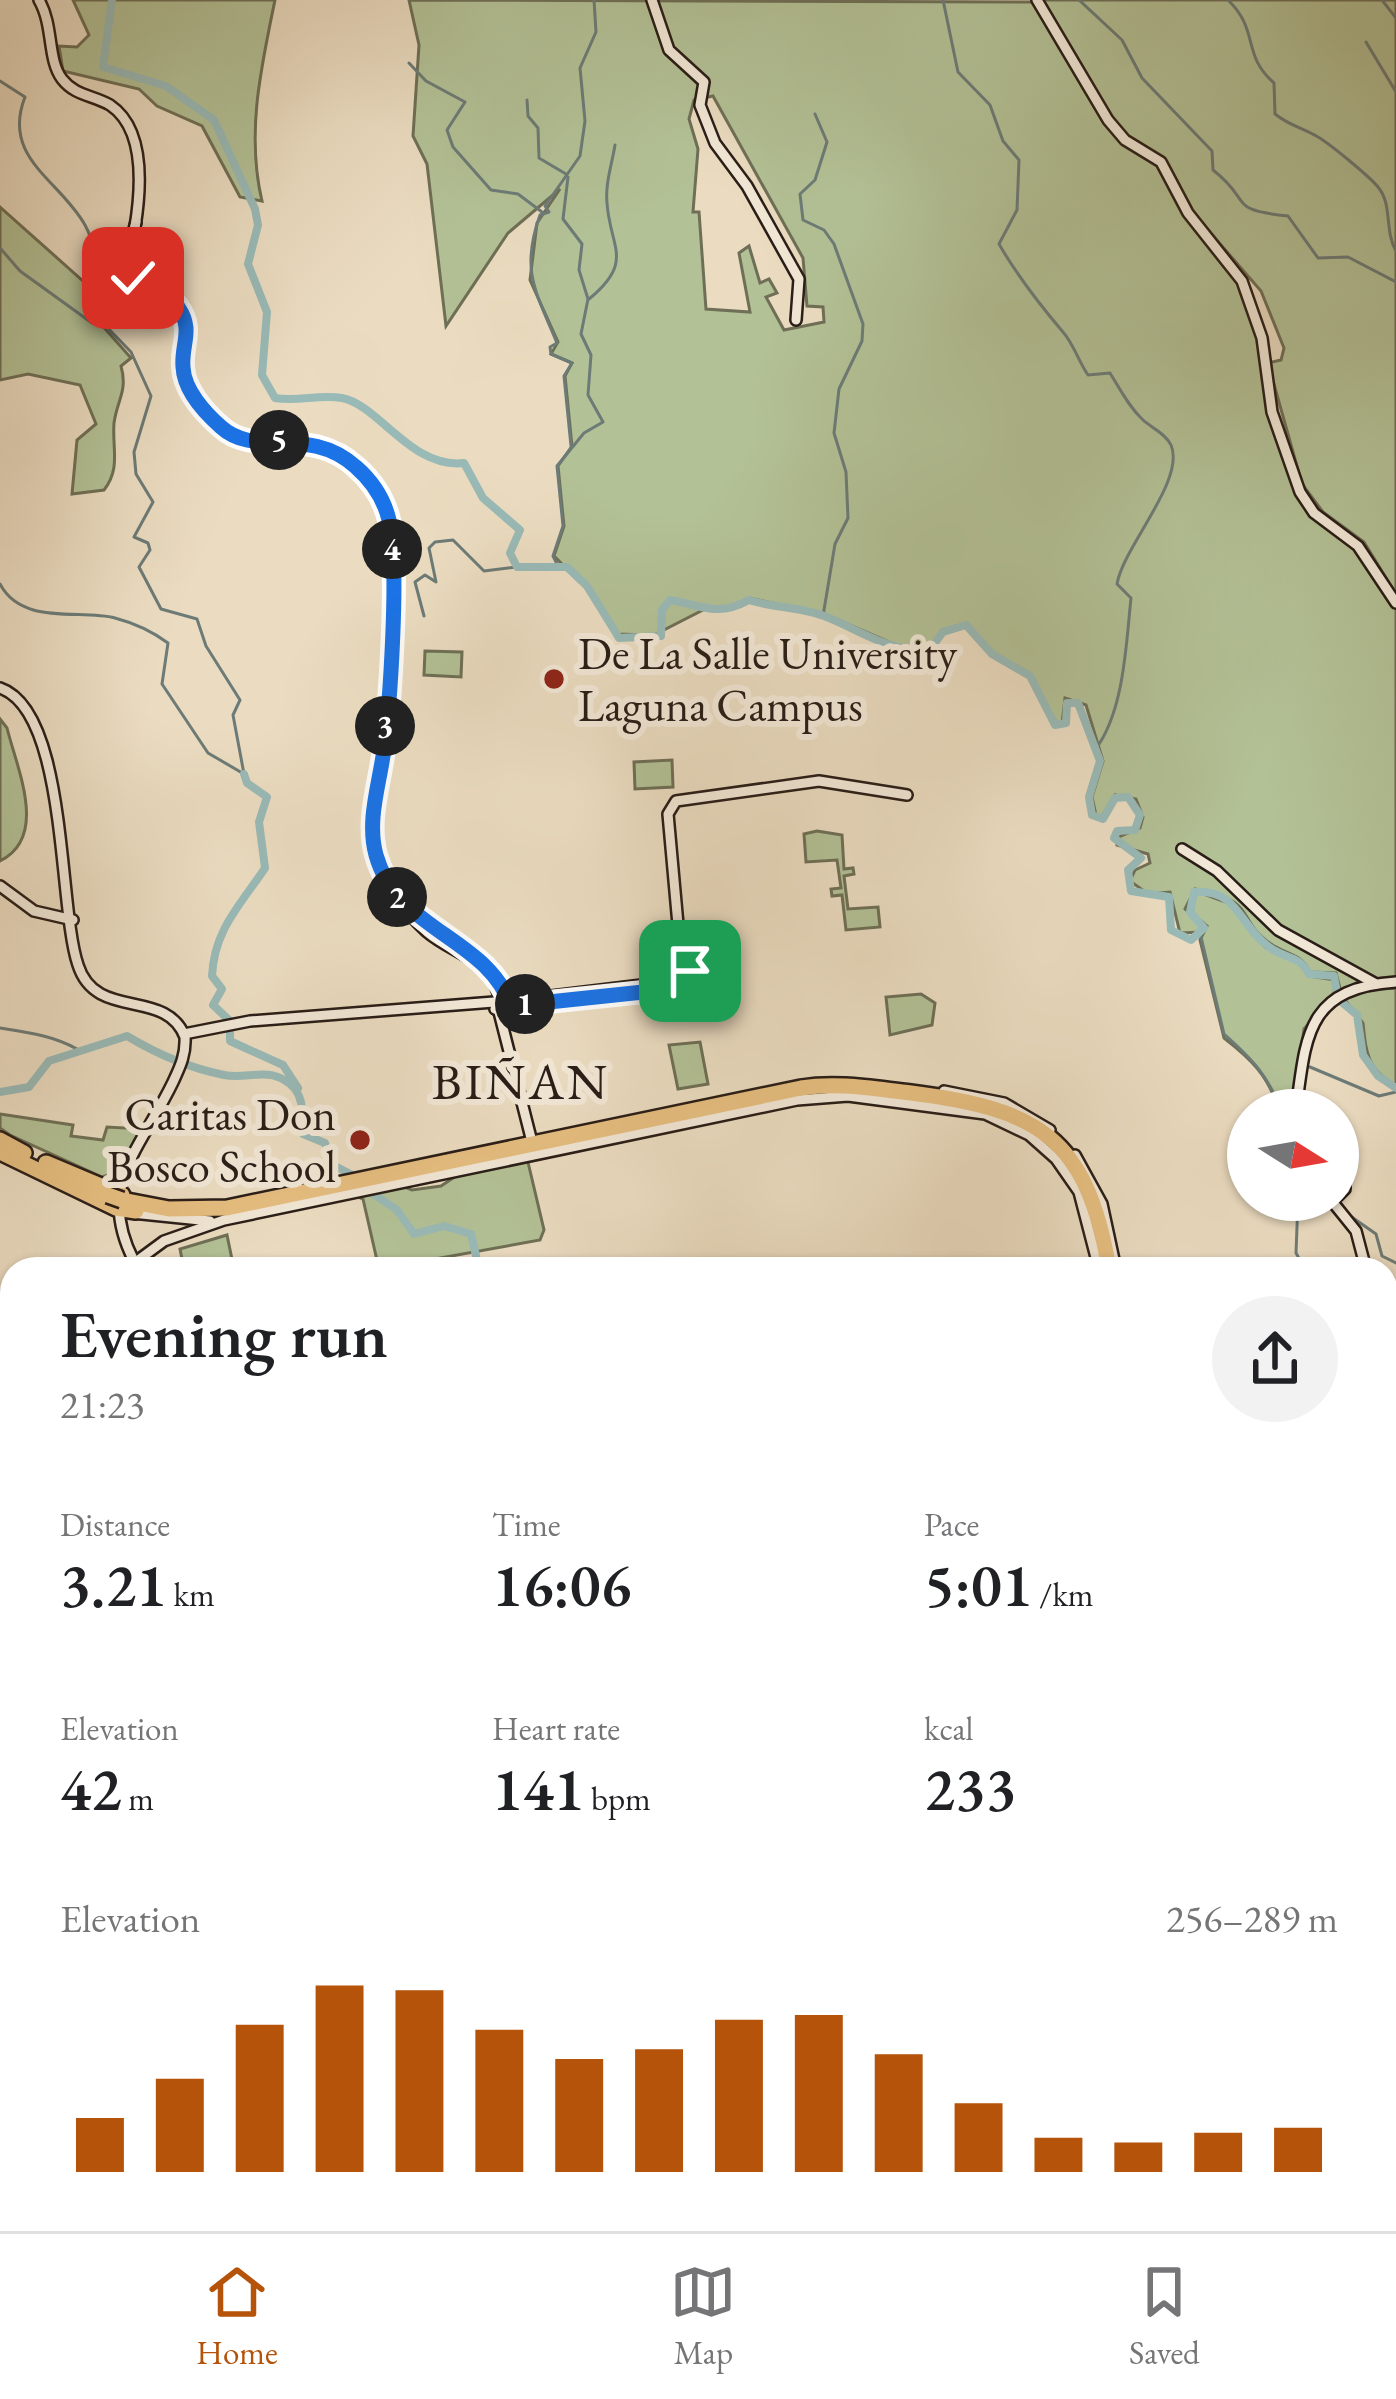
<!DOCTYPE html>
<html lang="en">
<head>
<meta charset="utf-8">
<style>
	:root { --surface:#fff; --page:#f2f2f2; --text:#202124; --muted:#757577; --line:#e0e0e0; --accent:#b45309 }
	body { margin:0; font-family:"EB Garamond",serif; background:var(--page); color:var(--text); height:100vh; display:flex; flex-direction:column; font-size:45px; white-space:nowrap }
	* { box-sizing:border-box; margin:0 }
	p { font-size:39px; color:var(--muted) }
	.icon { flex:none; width:66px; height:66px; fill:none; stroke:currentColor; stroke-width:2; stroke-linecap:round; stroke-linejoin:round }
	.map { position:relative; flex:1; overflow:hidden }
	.sheet { position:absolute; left:0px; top:1257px; width:1398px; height:975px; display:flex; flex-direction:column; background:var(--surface); border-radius:36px 36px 0 0; box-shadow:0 3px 9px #0004 }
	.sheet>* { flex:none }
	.needle { width:78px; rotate:101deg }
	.controls { position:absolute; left:1227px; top:1089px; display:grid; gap:24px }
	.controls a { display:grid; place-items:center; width:132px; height:132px; border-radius:50%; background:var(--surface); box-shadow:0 3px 9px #0004; font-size:60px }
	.pin { position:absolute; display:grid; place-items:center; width:102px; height:102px; color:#fff; margin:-51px; border-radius:24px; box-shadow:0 6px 18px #0006 }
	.km { position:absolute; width:60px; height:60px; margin:-30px; border-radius:50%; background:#222; color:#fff; font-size:33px; line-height:60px; text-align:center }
	.round { display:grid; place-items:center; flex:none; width:126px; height:126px; border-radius:63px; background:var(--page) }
	.head { display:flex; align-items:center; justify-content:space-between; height:204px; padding:0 60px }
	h1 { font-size:66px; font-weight:600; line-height:90px }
	.metrics { display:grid; grid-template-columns:repeat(3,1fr); gap:18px; height:204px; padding:12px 60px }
	.metrics div { display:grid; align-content:center }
	.metrics b { font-size:60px; font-weight:600 }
	.metrics small { font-size:33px; font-weight:400 }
	.metrics p { font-size:33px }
	.chart { height:336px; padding:24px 60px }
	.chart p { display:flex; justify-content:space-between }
	.chart svg { width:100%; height:216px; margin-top:12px; stroke:var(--accent); stroke-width:6 }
	.dock { display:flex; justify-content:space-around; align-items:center; height:168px; border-top:3px solid var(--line); background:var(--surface); font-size:33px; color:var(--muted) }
	.dock a { display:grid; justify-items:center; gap:6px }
	.dock .selected { color:var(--accent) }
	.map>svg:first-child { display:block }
</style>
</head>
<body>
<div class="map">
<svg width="1396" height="2231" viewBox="0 0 1396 2231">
	<rect width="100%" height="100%" fill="#ebdcc1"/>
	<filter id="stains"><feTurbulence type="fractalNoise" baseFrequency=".00167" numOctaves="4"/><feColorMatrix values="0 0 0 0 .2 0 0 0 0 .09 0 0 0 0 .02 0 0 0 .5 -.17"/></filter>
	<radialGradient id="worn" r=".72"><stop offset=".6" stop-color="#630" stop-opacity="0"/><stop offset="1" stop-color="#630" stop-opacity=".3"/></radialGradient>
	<g fill="#b3c196" stroke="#6e6f56" stroke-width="3" fill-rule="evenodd">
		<path d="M73,0h202c-14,68 -29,133 -13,201l-22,-4 -38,-71 -45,-20 -18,-17 -76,-18 -4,-25 18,1 12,-12z"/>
		<path d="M409,0l625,2 71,121 53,41 75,107 26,65 8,64 31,93 52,49 46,65v371l-36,3 -19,11 -5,-19 -26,-1c-9,-19 -23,-17 -39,-28 -37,-25 -10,-42 -76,-55l-10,20 16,14 1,9 -22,1 -10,-41 -22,2 -18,-13 5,-11 15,-7 -2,-9 -31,-9 -1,-7 24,-10 3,-11 -7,-18 -21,-4 -13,21 -6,-1 -4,-18 11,-36 -17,-56 -21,-7 -3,26h-5l-26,-49 -38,-22 -25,-29 -26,6 -11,16h-33l-69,-30 -79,-18 -24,12 -21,-1 -51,26 -39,-1 -30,-47 -31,-31 10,-30 -6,-60 14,-20 -7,-70 7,-13 -21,-9 7,-12 -28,-62 7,-57 23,-34 -52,44 -62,93 -19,-162 -14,-28 6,-91zM713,96l90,162 4,48 16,1 1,15 -40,8 -18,-33 11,-4 -8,-14 -9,4 -11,-37 -10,7 11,59 -44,-3 -7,-97h-6l5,-63 -9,-30 5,-19z"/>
		<polygon points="1042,0 1396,0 1396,594 1364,542 1323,512 1302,484 1268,363 1281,360 1284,348 1261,291 1188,207 1165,163 1127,137 1111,117"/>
		<path d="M0,207l93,83 7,33 31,35 -10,8c7,25 -4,34 -7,57 -2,26 7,45 -10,67l-32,4 5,-54 19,-16 -16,-39 -52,-11 -28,6z"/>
		<polygon points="425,651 462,652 461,677 424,675"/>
		<path d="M0,719l7,9c10,41 42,109 -7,133z"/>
		<polygon points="672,760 673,787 635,789 634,762"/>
		<polygon points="817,831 842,835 844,869 853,868 854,874 844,876 848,909 878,907 880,927 846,930 842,895 832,896 831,889 841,888 837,860 806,862 804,834"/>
		<path d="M1196,891l40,15 29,41 36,16 7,13 27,4 -1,16 -30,33 -11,81h-14c-11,-35 -28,-51 -55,-72l-24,-98 7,-14 -15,-13z"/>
		<path d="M1396,988v98c-29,-17 -30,-33 -33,-63l-19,-24 20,-9z"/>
		<polygon points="921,994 935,1003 932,1025 890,1035 886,997"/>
		<polygon points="700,1042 708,1084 678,1089 669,1045"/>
		<polygon points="0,1114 73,1125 71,1136 103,1140 107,1127 144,1129 115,1173 102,1177 10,1135 0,1128"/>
		<polygon points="527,1158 544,1230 540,1240 379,1269 363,1199 356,1196 402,1186 412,1190 441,1186 462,1172"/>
		<polygon points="227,1235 234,1269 184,1269 180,1249"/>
		<polygon points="12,1462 12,1654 0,1639 0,1475"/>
		<polygon points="0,1660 12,1674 12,1836 0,1757"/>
		<polygon points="76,2220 224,2220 223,2231 76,2231"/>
	</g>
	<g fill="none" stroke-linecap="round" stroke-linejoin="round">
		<g stroke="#6c7b77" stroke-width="3">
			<path d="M943,0l15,72 32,33 13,36 16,19 -2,50 -18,34c19,33 41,61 64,88 10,11 16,30 25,43l22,-2c10,16 19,34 33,47 9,8 23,14 28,25 15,35 -48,102 -54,139l14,14c-5,47 -7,114 -36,152"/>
			<path d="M1079,0l43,40 20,38 70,73 1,19c41,32 13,40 75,46l30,42 30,-1 48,25"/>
			<path d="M1228,0c32,31 13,54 46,83l1,31c15,12 28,14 43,23 12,7 51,39 60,50 15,18 6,43 18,64"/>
			<polyline points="1382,0 1396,18"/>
			<polyline points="1366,42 1396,92"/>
			<polyline points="409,63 426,81 465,102 447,130 453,147 491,190 518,194 542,212"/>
			<path d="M0,81l25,16c-24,61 35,83 60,128 15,27 11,63 15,93"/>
			<polyline points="527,100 528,116 538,128 539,158 566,174"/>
			<polyline points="815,114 827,142 815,180 800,194 803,220 824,230 834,244 863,324 862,341 839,389 834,433 846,472 848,518 835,544 823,616"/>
			<path d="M0,248l20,23 72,52 8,-3 31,32 20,44 -17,56 2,22 17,28 -19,35 14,6 2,7 -11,17 22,42 36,10 9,27 34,54 -7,15 11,59 -36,-21 -46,-69 6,-41c-15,-11 -34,-20 -53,-25 -35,-9 -93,8 -115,-34"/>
			<path d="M589,299c46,-38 21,-51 18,-96 -2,-19 5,-39 8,-58"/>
			<path d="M571,446l-7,-70 8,-13 -21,-9 -1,-7 7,-4c-21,-51 -37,-72 -17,-128l9,-3 -4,-6 35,-50 5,-35 -5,-53 16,-36 -2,-32"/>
			<polyline points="558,566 553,556 563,526 557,466 584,433 603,422 588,395 591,355 581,334 588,299 579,270 582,244 563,219 568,177"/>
			<polyline points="424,616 415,582 425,575 436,582 429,548 435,542 453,540 484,571 517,567"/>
			<path d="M1201,937l23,97c27,24 44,41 57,76"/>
			<path d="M0,1028c25,4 52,7 77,21"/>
			<polyline points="1310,1067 1379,1096 1396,1092"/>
			<polyline points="1298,1200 1296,1253 1305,1269"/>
			<polyline points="1346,1213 1376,1234 1382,1256 1396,1263"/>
			<polyline points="1386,1496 1396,1500"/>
			<polyline points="1386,1568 1396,1578"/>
			<polyline points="1386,1746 1396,1756"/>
			<polyline points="1386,1797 1396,1806"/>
			<polyline points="316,2231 320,2220"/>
		</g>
		<g stroke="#99bab7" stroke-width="8">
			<path d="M112,0l-9,67 63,19 48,34 41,89 3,16 -10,39 19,48 -5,63 13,23c23,4 44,-4 67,0 37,7 69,71 122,65l19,35 37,32 -10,23 7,14h50l20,19 32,52 42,-2 1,-26 8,-10c33,6 48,17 79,0 24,8 52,7 75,16 35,13 68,40 108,31l11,-15 23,-7 26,29 38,22 25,49 11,-2 1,-20h11l22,58 -11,36 3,18 11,4 12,-21 13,-1 12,18 -5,15 -18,1 -3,7 27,20 -13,12 3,21 38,6 2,33 20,10 13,-12 -14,-16 4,-20c45,-3 45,34 75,55 16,12 30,8 40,27l25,2 4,23 19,16 6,40 15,21 18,12"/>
			<path d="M244,774l3,9 20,14 -8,25 6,46c-23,35 -51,61 -53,108l10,13 -9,16 17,16v20l53,24 15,23"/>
			<path d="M0,1092l29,-5 20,-26 78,-25c30,18 62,32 97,39 25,5 49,-11 71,14 11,15 5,29 8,45l22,9 6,21 25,13"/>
			<polyline points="366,1189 397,1210 414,1234 444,1226 471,1234 479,1269"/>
			<polyline points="1026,2220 1036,2231"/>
		</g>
		<g stroke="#291d17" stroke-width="14">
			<g id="secondary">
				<path d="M39,0c15,26 8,59 23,79 13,17 31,16 48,26 36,24 31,85 25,122"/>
				<polyline points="652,0 669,50 704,82 700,105 715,143 747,186 799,279 796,320"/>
				<polyline points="1037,0 1108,120 1125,140 1161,162 1188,213 1242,281 1262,338 1272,412 1300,492 1314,513 1358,546 1396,603"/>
				<path d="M136,222l-12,43c12,26 47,23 59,52 8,18 4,26 0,43 -6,24 28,63 47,74 46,28 97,-20 145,55 30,46 15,203 9,261 -4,33 -16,65 -10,99 6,31 31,63 53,83 27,23 61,25 72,64l-4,13 10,4 6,-11 -12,-6"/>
				<path d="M0,688c68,23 58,219 78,277 18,57 88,22 107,72 1,18 -5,30 -12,45 -32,67 -78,103 -39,179"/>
				<polyline points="1182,849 1217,871 1278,930 1376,984"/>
				<polyline points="0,886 34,911 73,920"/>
				<polyline points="510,1001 683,980 668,814 676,801 819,781 907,795"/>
				<polyline points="499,1012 531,1138"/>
				<polyline points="184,1034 250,1021 494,1002"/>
				<polyline points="944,1091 1004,1103 1050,1130"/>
				<path d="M1296,1110c10,-74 10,-122 100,-128"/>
				<polyline points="1338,1150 1344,1160 1345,1189 1338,1196"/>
				<polyline points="1075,1155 1102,1204 1116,1269"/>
				<polyline points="1331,1200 1356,1231 1366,1269"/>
				<polyline points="132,1213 210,1221"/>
				<polyline points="126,1269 164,1241 224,1220 797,1100 848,1096 985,1114 1029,1135 1056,1159 1079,1192 1099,1269"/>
				<polyline points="1386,1333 1396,1336"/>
				<polyline points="0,1389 12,1377"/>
				<polyline points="1386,1403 1396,1405"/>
				<polyline points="1386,1589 1390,1594 1396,1590"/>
				<polyline points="0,1646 12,1661"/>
				<polyline points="1386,1961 1396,1965"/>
				<polyline points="72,2220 73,2231"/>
			</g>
		</g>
		<g stroke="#291d17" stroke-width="16">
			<g id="primary">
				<polyline points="0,1433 12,1446"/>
				<polyline points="655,2220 708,2231"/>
			</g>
		</g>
		<g stroke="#291d17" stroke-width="20">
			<g id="highway">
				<polyline points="0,1140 24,1153"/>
				<polyline points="0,1152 116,1208 136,1211"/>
				<polyline points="46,1163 122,1195"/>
				<path d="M122,1200l47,9 58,-1 574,-120c37,-6 73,1 110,5 127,16 176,44 198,176"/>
				<polyline points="1386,1605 1396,1617"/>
			</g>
		</g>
		<use href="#secondary" stroke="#f2e8d7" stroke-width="9"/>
		<use href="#primary" stroke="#e6be80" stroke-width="12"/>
		<use href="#highway" stroke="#e6be80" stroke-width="15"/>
		<g stroke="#291d17" stroke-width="20" stroke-linecap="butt">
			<polyline id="highway-bridge" points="108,1195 122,1200"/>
		</g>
		<use href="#highway-bridge" stroke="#e6be80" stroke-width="15"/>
	</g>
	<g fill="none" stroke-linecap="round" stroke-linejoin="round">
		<g stroke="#fff" stroke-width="24">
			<path id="route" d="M133,278c15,11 33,12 45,29 16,23 3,37 5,60 1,23 22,46 38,60 35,32 88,-3 135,40 16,14 28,32 33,53 11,44 1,188 -6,236 -5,33 -16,66 -7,99 21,76 111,82 135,151l170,-18 9,-17"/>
		</g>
		<use href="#route" stroke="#1a73e8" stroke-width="15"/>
	</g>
	<g fill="#8f2418" stroke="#f2e8d7" stroke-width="4.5">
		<circle cx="554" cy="679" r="12"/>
		<circle cx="360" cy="1140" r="12"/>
	</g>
	<g text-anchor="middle" stroke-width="12" stroke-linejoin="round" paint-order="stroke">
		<g font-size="45" fill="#291d17" stroke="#f2e8d7" text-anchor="start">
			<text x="578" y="669">De La Salle University<tspan x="578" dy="52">Laguna Campus</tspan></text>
			<text x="336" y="1130" text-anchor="end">Caritas Don<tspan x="336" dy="52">Bosco School</tspan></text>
		</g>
		<g font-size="51" letter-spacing="3" fill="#291d17" stroke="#f2e8d7">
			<text x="521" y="1099">BIÑAN</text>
		</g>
	</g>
	<rect width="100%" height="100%" filter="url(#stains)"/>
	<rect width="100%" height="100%" fill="url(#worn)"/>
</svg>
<div class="controls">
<a><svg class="needle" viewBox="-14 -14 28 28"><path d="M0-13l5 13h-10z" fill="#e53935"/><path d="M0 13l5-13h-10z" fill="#757577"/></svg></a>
</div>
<div class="pin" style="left:690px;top:971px;background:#1e9e55"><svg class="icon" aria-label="arrive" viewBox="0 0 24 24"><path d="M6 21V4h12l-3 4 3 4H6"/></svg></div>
<div class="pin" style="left:133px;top:278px;background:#d93025"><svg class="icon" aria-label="check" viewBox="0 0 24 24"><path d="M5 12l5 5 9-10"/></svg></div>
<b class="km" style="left:525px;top:1004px">1</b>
<b class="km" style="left:397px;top:897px">2</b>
<b class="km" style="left:385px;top:726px">3</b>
<b class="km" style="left:392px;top:549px">4</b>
<b class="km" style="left:279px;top:440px">5</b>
<section class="sheet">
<div class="head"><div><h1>Evening run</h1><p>21:23</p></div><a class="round"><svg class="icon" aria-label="share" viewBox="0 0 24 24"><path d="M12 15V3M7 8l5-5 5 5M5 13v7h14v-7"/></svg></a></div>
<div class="metrics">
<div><p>Distance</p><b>3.21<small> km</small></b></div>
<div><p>Time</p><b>16:06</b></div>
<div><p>Pace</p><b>5:01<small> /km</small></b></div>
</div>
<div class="metrics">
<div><p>Elevation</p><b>42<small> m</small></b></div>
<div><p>Heart rate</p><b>141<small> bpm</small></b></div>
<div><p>kcal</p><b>233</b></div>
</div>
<div class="chart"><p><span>Elevation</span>256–289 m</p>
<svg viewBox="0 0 160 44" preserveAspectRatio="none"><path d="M5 44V33M15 44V25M25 44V14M35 44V6M45 44V7M55 44V15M65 44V21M75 44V19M85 44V13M95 44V12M105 44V20M115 44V30M125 44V37M135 44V38M145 44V36M155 44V35"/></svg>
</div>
</section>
</div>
<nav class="dock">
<a class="selected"><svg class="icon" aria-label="home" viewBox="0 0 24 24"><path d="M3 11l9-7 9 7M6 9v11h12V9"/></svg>Home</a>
<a><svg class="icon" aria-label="map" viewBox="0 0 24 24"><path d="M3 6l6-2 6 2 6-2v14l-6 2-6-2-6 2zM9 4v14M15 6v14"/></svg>Map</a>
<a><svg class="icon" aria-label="saved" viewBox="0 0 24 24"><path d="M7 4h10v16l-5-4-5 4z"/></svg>Saved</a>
</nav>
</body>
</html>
